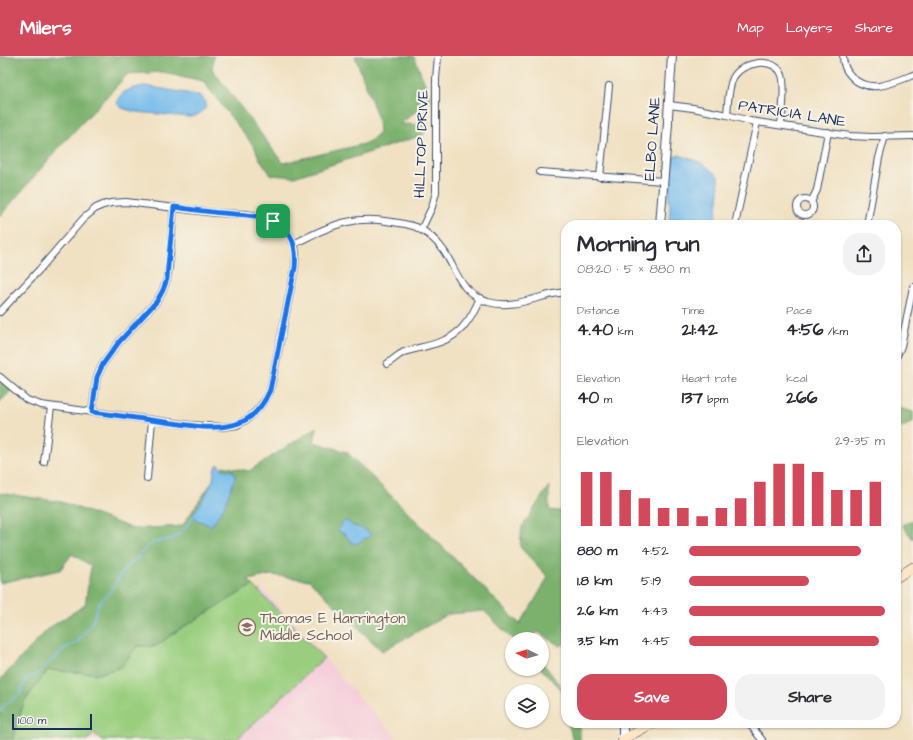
<!DOCTYPE html>
<html lang="en">
<head>
<meta charset="utf-8">
<style>
	:root { --surface:#fff; --page:#f2f2f3; --text:#2b2b33; --muted:#7c7c81; --accent:#d1495b }
	body { margin:0; font-family:"Architects Daughter",sans-serif; background:var(--page); color:var(--text); height:100vh; display:flex; flex-direction:column; font-size:15px; white-space:nowrap }
	* { box-sizing:border-box; margin:0 }
	p { font-size:13px; color:var(--muted) }
	.icon { flex:none; width:22px; height:22px; fill:none; stroke:currentColor; stroke-width:2; stroke-linecap:round; stroke-linejoin:round }
	.map { position:relative; flex:1; overflow:hidden }
	.sheet { position:absolute; left:561px; top:164px; width:340px; height:508px; display:flex; flex-direction:column; background:var(--surface); border-radius:16px; box-shadow:0 1px 3px #0004 }
	.sheet>* { flex:none }
	.needle { width:26px; rotate:275deg }
	.buttons { position:absolute; left:505px; top:576px; display:grid; gap:8px }
	.buttons a { display:grid; place-items:center; width:44px; height:44px; border-radius:50%; background:var(--surface); box-shadow:0 1px 3px #0004; font-size:20px }
	.scale { position:absolute; left:12px; bottom:10px; width:80px; box-sizing:border-box; padding-left:4px; border:2px solid #1b2f5e; border-top:0; font-size:11px; line-height:14px; white-space:nowrap; color:#1b2f5e; -webkit-text-stroke:3px #f7f3e8; paint-order:stroke }
	.pin { position:absolute; display:grid; place-items:center; width:34px; height:34px; color:#fff; margin:-17px; border-radius:8px; box-shadow:0 2px 6px #0006 }
	.round { display:grid; place-items:center; flex:none; width:42px; height:42px; border-radius:16px; background:var(--page) }
	.summary { display:flex; align-items:center; justify-content:space-between; height:68px; padding:0 16px }
	h1 { font-size:22px; font-weight:800; line-height:30px }
	.figures { display:grid; grid-template-columns:repeat(3,1fr); gap:6px; height:68px; padding:4px 16px }
	.figures div { display:grid; align-content:center }
	.figures b { font-size:17px; font-weight:800 }
	.figures small { font-size:11px; font-weight:400 }
	.figures p { font-size:11px }
	.chart { height:112px; padding:8px 16px }
	.chart p { display:flex; justify-content:space-between }
	.chart svg { width:100%; height:72px; margin-top:4px; stroke:var(--accent); stroke-width:6 }
	.button { display:flex; gap:8px; margin-top:auto; padding:8px 16px }
	.button a { flex:1; height:46px; border-radius:16px; background:var(--accent); color:#fff; font-size:16px; font-weight:800; line-height:46px; text-align:center }
	.button a+a { background:var(--page); color:var(--text) }
	ul { padding:0 16px; list-style:none; font-size:13px }
	li { display:grid; grid-template-columns:64px 48px 1fr; align-items:center; height:30px }
	li i { height:10px; border-radius:5px; background:var(--accent) }
	header { display:flex; align-items:center; gap:24px; box-sizing:border-box; height:56px; padding:0 20px; background:var(--accent); color:#fff }
	header strong { font-size:19px }
	nav { display:flex; gap:22px; margin-inline-start:auto; font-size:14px }
	.map>svg:first-child { display:block }
</style>
</head>
<body>
<header>
<strong>Milers</strong>
<nav><a>Map</a><a>Layers</a><a>Share</a></nav>
</header>
<div class="map">
<svg width="913" height="684" viewBox="0 0 913 684">
	<rect width="100%" height="100%" fill="#f7f3e8"/>
	<filter id="ink" filterUnits="userSpaceOnUse"><feTurbulence type="fractalNoise" baseFrequency=".025" numOctaves="2"/><feDisplacementMap in="SourceGraphic" scale="8" xChannelSelector="R" yChannelSelector="G"/><feConvolveMatrix kernelMatrix="1 2 1 2 8 2 1 2 1" color-interpolation-filters="sRGB"/></filter>
	<filter id="wash" filterUnits="userSpaceOnUse"><feTurbulence type="fractalNoise" baseFrequency=".012" numOctaves="4" result="noise"/><feDisplacementMap in="SourceGraphic" scale="16" xChannelSelector="R" yChannelSelector="G"/><feGaussianBlur stdDeviation="0.9" result="paint"/><feColorMatrix in="noise" values="0 0 0 0 0 0 0 0 0 0 0 0 0 0 0 0 0 1.4 0 .05"/><feComposite in="paint" operator="in"/></filter>
	<g filter="url(#wash)">
		<rect width="100%" height="100%" fill="#f0e1c2"/>
		<polygon fill="#f5cfda" points="261,531 398,684 4,684 19,659 36,633 83,621 130,612"/>
		<polygon fill="#9ace7e" stroke="#5a7e6e" points="253,529 324,602 236,684 102,684 94,677 88,684 12,684 24,646 48,614 99,618 121,611 137,590 156,590 177,575"/>
		<g fill="#7bb16d" stroke="#4b7066">
			<polygon points="0,0 214,0 212,13 283,107 368,87 379,77 378,63 355,0 414,0 431,43 400,68 429,69 423,79 294,121 271,119 259,102 255,92 203,25 163,16 128,18 64,86 0,160"/>
			<polygon points="0,323 12,334 0,346"/>
			<polygon points="896,351 913,356 913,366 896,374"/>
			<polygon points="317,371 314,386 347,396 520,568 532,549 548,521 520,491 522,471 549,430 549,454 566,456 566,587 560,590 538,576 530,583 512,583 484,555 449,558 382,595 309,524 271,519 248,524 253,529 177,575 156,590 137,590 121,611 99,618 48,614 24,646 12,684 0,684 0,624 49,572 85,549 91,510 72,498 60,514 0,527 0,437 62,446 134,473 182,470 223,410 249,415"/>
			<polygon points="913,464 913,483 902,469"/>
			<polygon points="542,606 566,637 566,652 562,634 541,613"/>
			<polygon points="568,667 580,667 580,684 573,684"/>
		</g>
		<g fill="#74bcec" stroke="#4876a5">
			<path d="M145,30l53,9c17,8 4,21 -9,22 -10,-1 -21,-2 -31,-3 -8,-1 -56,-2 -36,-20 6,-5 15,-7 23,-8z"/>
			<path d="M679,99c5,2 10,3 15,5 10,3 17,10 24,16l1,16 -3,24 -2,3 -8,6h-37l1,-22 -2,-2c2,-6 0,-13 3,-18l2,-26z"/>
			<path d="M218,408c1,1 3,5 5,5 6,4 12,-2 12,9l-11,29 -12,18c-6,1 -9,-5 -15,-4l-4,-7c8,-10 14,-21 19,-32 3,-7 0,-12 6,-18z"/>
			<polygon points="344,465 347,465 353,470 361,472 368,476 371,480 370,481 365,482 360,486 355,488 352,487 345,478 338,475 339,472"/>
		</g>
		<g fill="none" stroke-linecap="round" stroke-linejoin="round">
			<polyline stroke="#74bcec" stroke-width="1.5" points="0,656 5,649 20,638 26,623 37,618 64,593 77,586 85,577 93,565 99,546 110,537 113,531 123,515 137,503 141,497 154,486 171,483 176,480 182,476 195,459"/>
		</g>
	</g>
	<g filter="url(#ink)">
		<g fill="none" stroke-linecap="round" stroke-linejoin="round">
			<g stroke="#3b4a6d" stroke-width="8">
				<g id="minor">
					<path d="M843,0c0,7 3,15 8,20 17,19 42,7 62,-1"/>
					<polyline points="669,49 693,52 727,59 750,65 850,80 872,81 913,80"/>
					<path d="M727,59c1,-11 1,-27 6,-37 9,-17 42,-22 49,-3 4,12 0,37 -1,50"/>
					<polyline points="540,116 663,125"/>
					<polyline points="600,121 609,30"/>
					<circle cx="805" cy="151" r="8"/>
					<polyline points="811,146 817,134 828,76"/>
					<polyline points="735,169 757,66"/>
					<polyline points="867,169 879,102 885,80"/>
					<polyline points="421,174 432,151 436,136 436,23 438,0"/>
					<path d="M294,188c17,-9 35,-18 53,-22 18,-4 34,-2 52,1 5,1 12,2 17,4 11,5 21,14 28,24 14,22 16,42 44,51 27,8 52,-8 78,-10"/>
					<polyline points="0,256 39,214 83,163 96,152 103,149 111,147 126,146 216,157 246,158 267,162 280,169 290,179 295,191 296,198 295,212 270,335 267,341 259,352 249,362 237,369 223,371 190,369 41,349 27,344 0,321"/>
					<polyline points="896,302 901,290 913,231"/>
					<path d="M387,308l12,-9 5,-3c22,-7 48,-8 62,-29 6,-7 10,-16 14,-25"/>
					<polyline points="92,356 97,321 103,308 119,286 157,245 163,234 167,223 169,210 174,151"/>
					<polyline points="44,406 51,351"/>
					<polyline points="147,422 152,364"/>
					<polyline points="749,667 762,684"/>
				</g>
			</g>
			<g stroke="#3b4a6d" stroke-width="10">
				<g id="tertiary">
					<polyline points="660,169 668,68 668,60 672,0"/>
					<polyline points="623,684 623,667"/>
				</g>
			</g>
			<g stroke="#3b4a6d" stroke-width="10">
				<g id="secondary">
					<polyline points="896,522 913,511"/>
					<polyline points="622,684 653,667"/>
				</g>
			</g>
			<use href="#minor" stroke="#fff" stroke-width="6"/>
			<use href="#tertiary" stroke="#fff" stroke-width="8"/>
			<use href="#secondary" stroke="#fee5c5" stroke-width="9"/>
		</g>
	</g>
	<g fill="none" stroke-linecap="round" stroke-linejoin="round" filter="url(#ink)">
		<g stroke="#fff" stroke-width="8">
			<path id="route" d="M174,151c16,2 33,5 49,6 40,3 77,3 72,55l-25,122c-14,32 -35,39 -68,37l-110,-15 5,-35 6,-13 16,-22 38,-41 6,-11 4,-11 1,-13z"/>
		</g>
		<use href="#route" stroke="#1a73e8" stroke-width="5"/>
	</g>
	<defs>
		<g id="school-ring" transform="scale(0.9)"><circle r="9.5" fill="#f7f3e8" stroke="#8d6e63" stroke-width="1.5"/><path d="M0-5L7-2L0 1L-7-2ZM-4 1L0 2.5L4 1V4Q0 6-4 4Z" fill="#8d6e63"/></g>
	</defs>
	<g fill-rule="evenodd">
		<use href="#school-ring" x="247" y="571"/>
	</g>
	<g text-anchor="middle" stroke-width="4" stroke-linejoin="round" paint-order="stroke">
		<g font-size="15" fill="#1b2f5e" stroke="#f7f3e8">
			<text transform="translate(792 57) rotate(9)" y="5">PATRICIA LANE</text>
			<text transform="translate(652 83) rotate(-86)" y="5">ELBO LANE</text>
			<text transform="translate(421 88) rotate(-88)" y="5">HILLTOP DRIVE</text>
		</g>
		<g font-size="15" fill="#785e54" stroke="#f7f3e8" text-anchor="start">
			<text x="260" y="567">Thomas E Harrington<tspan x="260" dy="17">Middle School</tspan></text>
		</g>
	</g>
</svg>
<div class="buttons">
<a><svg class="needle" viewBox="-14 -14 28 28"><path d="M0-13l5 13h-10z" fill="#e53935"/><path d="M0 13l5-13h-10z" fill="#7c7c81"/></svg></a>
<a><svg class="icon" aria-label="layers" viewBox="0 0 24 24"><path d="M12 4l9 5-9 5-9-5zM3 14l9 5 9-5"/></svg></a>
</div>
<div class="scale">100 m</div>
<div class="pin" style="left:273px;top:165px;background:#1e9e55"><svg class="icon" aria-label="arrive" viewBox="0 0 24 24"><path d="M6 21V4h12l-3 4 3 4H6"/></svg></div>
<section class="sheet">
<div class="summary"><div><h1>Morning run</h1><p>08:20 · 5 × 880 m</p></div><a class="round"><svg class="icon" aria-label="share" viewBox="0 0 24 24"><path d="M12 15V3M7 8l5-5 5 5M5 13v7h14v-7"/></svg></a></div>
<div class="figures">
<div><p>Distance</p><b>4.40<small> km</small></b></div>
<div><p>Time</p><b>21:42</b></div>
<div><p>Pace</p><b>4:56<small> /km</small></b></div>
</div>
<div class="figures">
<div><p>Elevation</p><b>40<small> m</small></b></div>
<div><p>Heart rate</p><b>137<small> bpm</small></b></div>
<div><p>kcal</p><b>266</b></div>
</div>
<div class="chart"><p><span>Elevation</span>29–35 m</p>
<svg viewBox="0 0 160 44" preserveAspectRatio="none"><path d="M5 44V11M15 44V11M25 44V22M35 44V27M45 44V33M55 44V33M65 44V38M75 44V33M85 44V27M95 44V17M105 44V6M115 44V6M125 44V11M135 44V22M145 44V22M155 44V17"/></svg>
</div>
<ul>
<li><b>880 m</b>4:52<i style="width:88%"></i></li>
<li><b>1.8 km</b>5:19<i style="width:61%"></i></li>
<li><b>2.6 km</b>4:43<i style="width:100%"></i></li>
<li><b>3.5 km</b>4:45<i style="width:97%"></i></li>
</ul>
<div class="button"><a>Save</a><a>Share</a></div>
</section>
</div>
</body>
</html>
